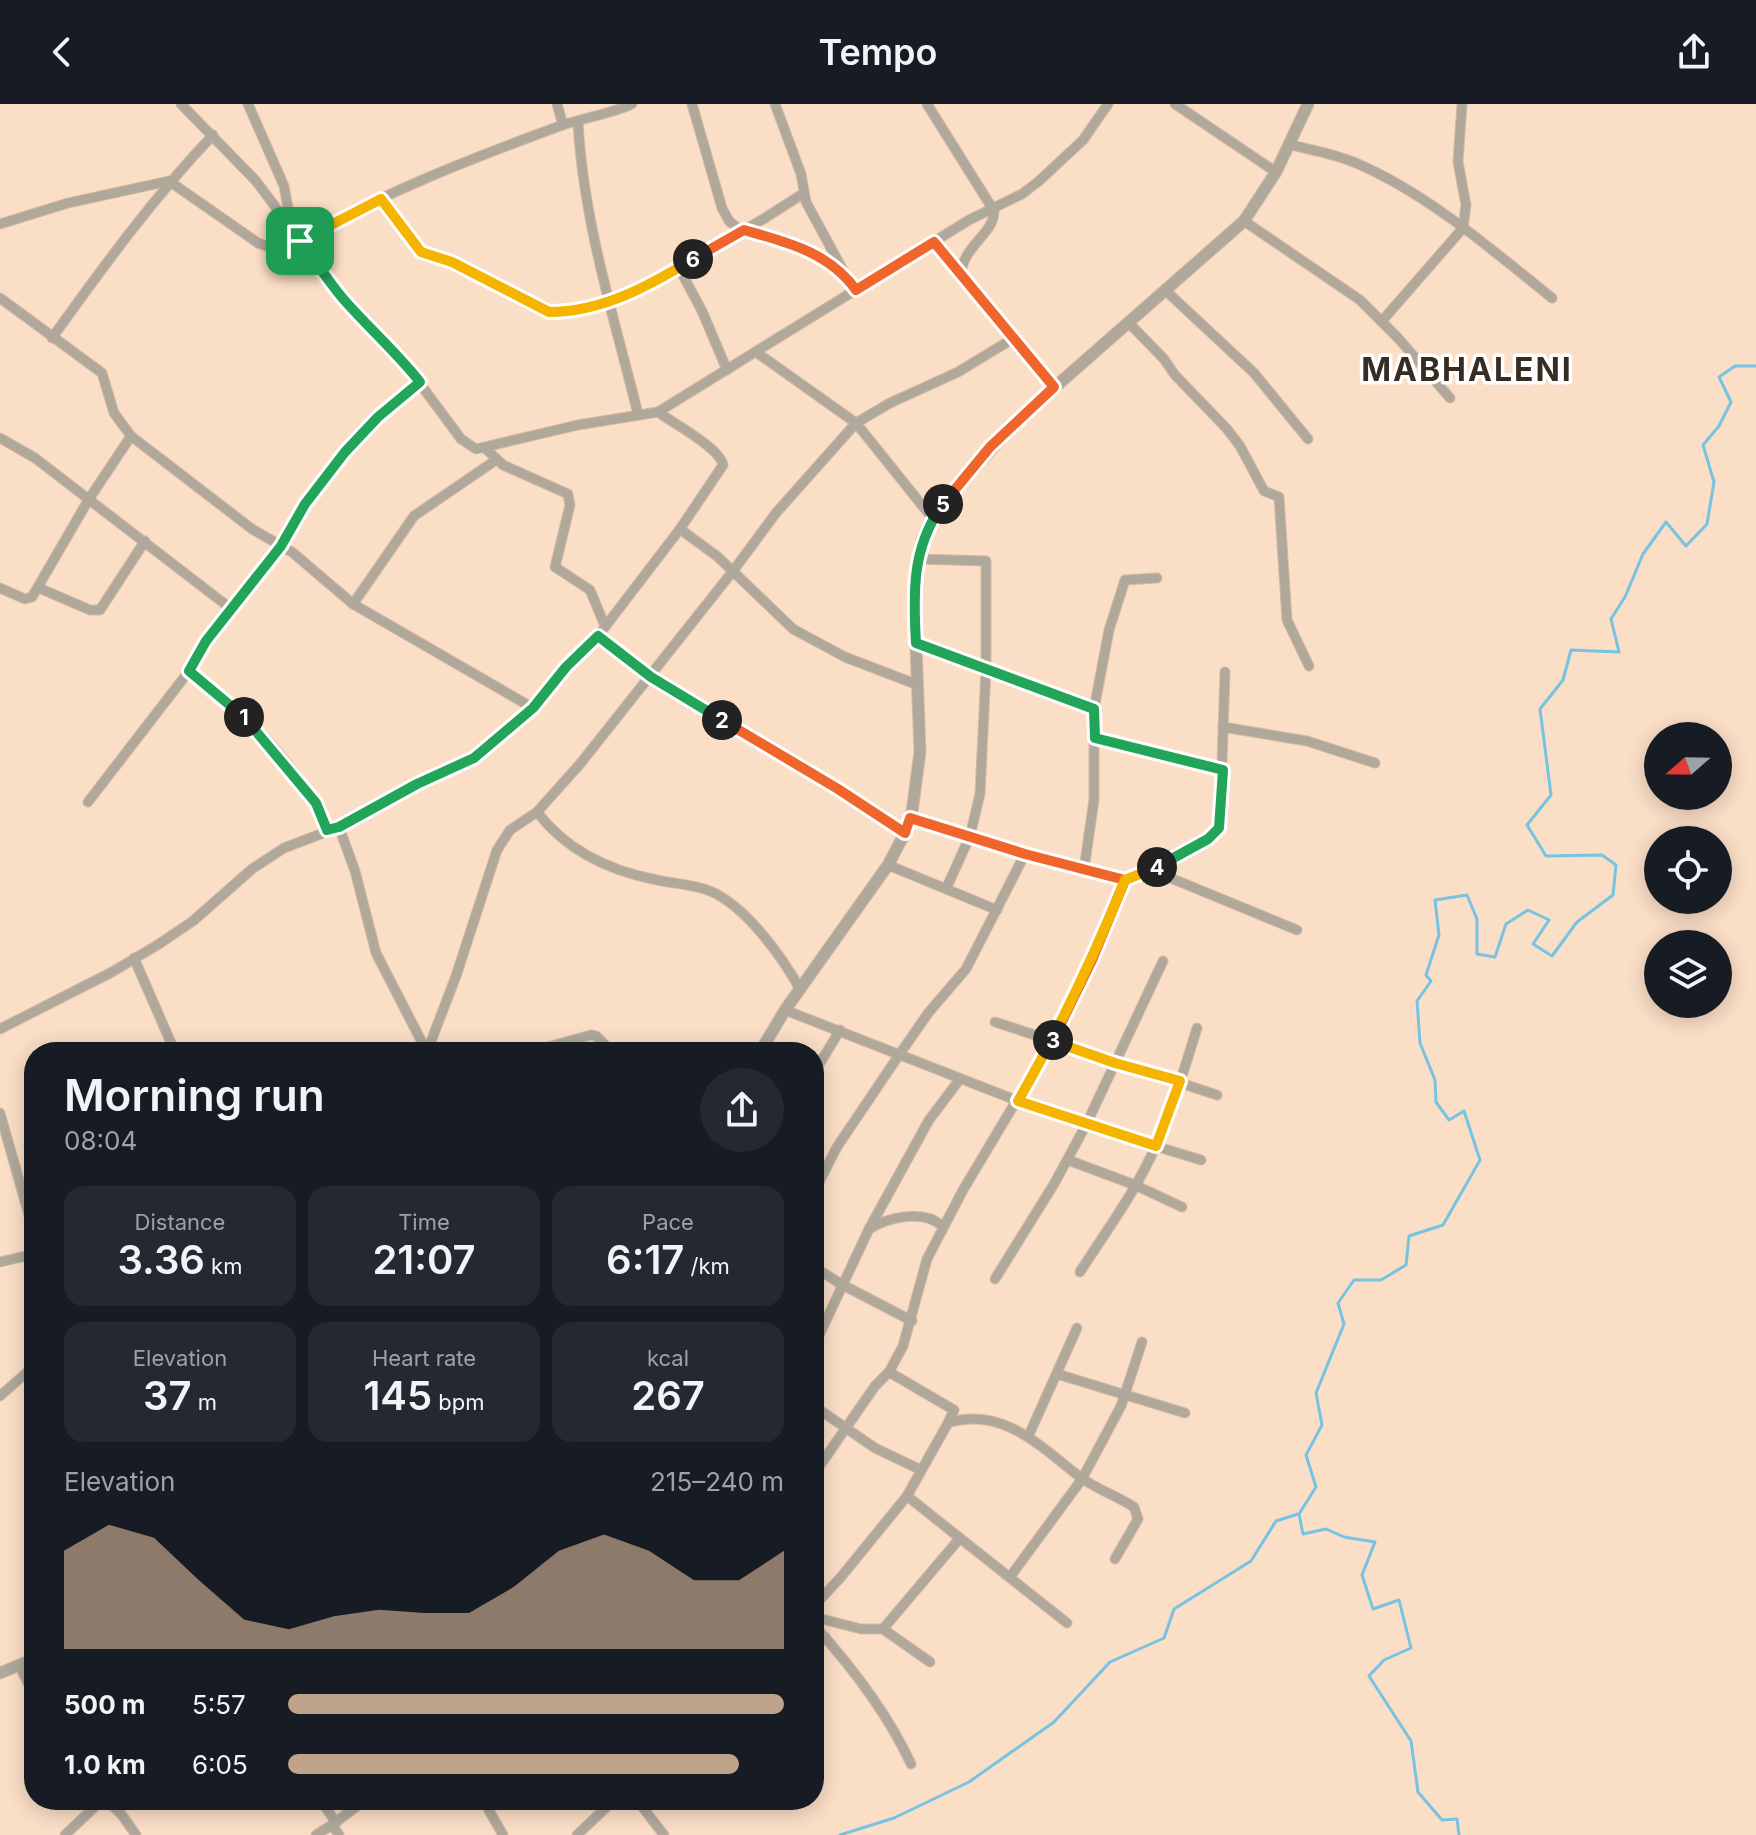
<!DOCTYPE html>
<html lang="en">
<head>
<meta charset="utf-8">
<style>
	:root { --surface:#171b24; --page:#242831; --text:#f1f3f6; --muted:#9ea1a6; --accent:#bfa38a }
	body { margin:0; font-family:Inter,sans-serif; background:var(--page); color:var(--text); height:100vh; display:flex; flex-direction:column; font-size:30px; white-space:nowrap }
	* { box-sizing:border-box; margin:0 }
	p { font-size:26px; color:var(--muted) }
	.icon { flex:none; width:44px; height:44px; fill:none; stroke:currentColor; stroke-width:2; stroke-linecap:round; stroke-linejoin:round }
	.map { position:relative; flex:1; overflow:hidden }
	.drawer { position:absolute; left:24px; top:938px; width:800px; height:768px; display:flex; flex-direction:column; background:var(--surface); border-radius:32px; box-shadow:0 4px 20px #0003 }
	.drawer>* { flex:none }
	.needle { width:52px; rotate:250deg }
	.controls { position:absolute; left:1644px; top:618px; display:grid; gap:16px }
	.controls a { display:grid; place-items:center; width:88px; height:88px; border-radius:50%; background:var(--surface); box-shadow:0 4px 20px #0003; font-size:40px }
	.pin { position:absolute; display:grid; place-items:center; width:68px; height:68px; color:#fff; margin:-34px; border-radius:16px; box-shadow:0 4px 12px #0006 }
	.km { position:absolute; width:40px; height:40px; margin:-20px; border-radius:50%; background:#222; color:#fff; font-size:22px; line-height:40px; text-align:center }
	.round { display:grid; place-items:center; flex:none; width:84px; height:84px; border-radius:42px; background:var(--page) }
	.summary { display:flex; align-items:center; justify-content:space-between; height:136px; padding:0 40px }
	h1 { font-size:44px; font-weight:600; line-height:60px }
	.figures { display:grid; grid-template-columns:repeat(3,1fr); gap:12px; height:136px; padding:8px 40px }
	.figures div { display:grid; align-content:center; border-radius:20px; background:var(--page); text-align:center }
	.figures b { font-size:40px; font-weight:600 }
	.figures small { font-size:22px; font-weight:400 }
	.figures p { font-size:22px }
	.chart { height:224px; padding:16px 40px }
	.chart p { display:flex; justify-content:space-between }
	.chart svg { width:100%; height:144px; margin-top:8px; fill:var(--accent); opacity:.7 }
	ul { padding:0 40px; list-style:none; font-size:26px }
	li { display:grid; grid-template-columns:128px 96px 1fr; align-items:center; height:60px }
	li i { height:20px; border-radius:10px; background:var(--accent) }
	header { display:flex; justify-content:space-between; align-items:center; height:104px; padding:0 40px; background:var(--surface); font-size:36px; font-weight:600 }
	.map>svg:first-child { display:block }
</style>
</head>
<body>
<header><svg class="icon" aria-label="back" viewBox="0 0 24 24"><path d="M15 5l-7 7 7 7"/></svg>Tempo<svg class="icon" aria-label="share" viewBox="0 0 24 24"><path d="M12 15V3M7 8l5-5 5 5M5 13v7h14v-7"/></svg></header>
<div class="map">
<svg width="1756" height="1731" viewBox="0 0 1756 1731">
	<rect width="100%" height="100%" fill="#fbdec6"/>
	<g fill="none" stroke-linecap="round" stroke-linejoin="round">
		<g stroke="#77c3e2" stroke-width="3">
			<polyline points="840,1731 894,1714 969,1678 1054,1618 1110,1558 1164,1534 1174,1505 1251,1457 1276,1417 1298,1410"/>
			<polyline points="1459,1731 1457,1715 1442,1716 1418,1688 1411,1637 1369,1572 1384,1556 1411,1544 1399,1496 1373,1505 1362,1471 1375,1438 1344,1433 1326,1425 1303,1430 1299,1410 1316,1383 1306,1351 1322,1321 1316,1289 1344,1220 1338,1199 1354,1176 1381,1176 1406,1161 1409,1132 1443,1121 1480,1056 1464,1007 1449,1016 1436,998 1435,976 1420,939 1417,897 1431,877 1426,871 1439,831 1435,796 1467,791 1477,815 1477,850 1495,853 1506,820 1528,806 1549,816 1533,840 1552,852 1577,818 1613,791 1616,761 1602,751 1546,752 1527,721 1551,691 1540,605 1563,576 1571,546 1619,548 1611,515 1625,493 1643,450 1666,418 1686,442 1707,420 1714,378 1703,341 1719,322 1731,298 1719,273 1735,262 1756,262"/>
		</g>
		<g stroke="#d4baa5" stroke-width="11">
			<g id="minor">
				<polyline points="181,0 256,77 307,145 313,158 344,196 401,254 461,335 476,345 578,321 658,308 969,116 1022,90 1039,77 1083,36 1108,0"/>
				<polyline points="248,0 284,82 292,127"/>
				<polyline points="557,0 563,21"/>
				<polyline points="692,0 722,104 729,117 736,123 809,146 845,171 856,186"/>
				<polyline points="775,0 801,70 806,98 844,168"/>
				<path d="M927,0l67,107c0,23 -30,34 -33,62"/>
				<polyline points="1175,0 1276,68"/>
				<path d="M578,17c5,100 36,196 60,293"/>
				<path d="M1291,41c21,5 44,9 65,18 72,31 135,86 196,135"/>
				<polyline points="381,95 421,148 452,158 549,208 567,208 608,200 679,164 765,114 804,89"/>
				<polyline points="1244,117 1360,196 1398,234 1450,294"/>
				<polyline points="0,120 68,99 169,77 258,139 313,158"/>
				<path d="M300,137c82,-48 168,-81 257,-114 24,-9 51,-12 75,-23"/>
				<polyline points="934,138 1054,283"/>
				<polyline points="679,164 702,207 727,266"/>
				<polyline points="1165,186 1254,269 1308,335"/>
				<polyline points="0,194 102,269 114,309 131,332"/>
				<polyline points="1382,217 1463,124 1466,101 1458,58 1462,0"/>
				<polyline points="1128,218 1164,255 1175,271 1227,325 1240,342 1264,387 1279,393 1287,516 1309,562"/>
				<path d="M52,234c51,-71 101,-140 161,-203"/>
				<polyline points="756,248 856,319 933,415"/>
				<polyline points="0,334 35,354 230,504"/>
				<polyline points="485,344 503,361 568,390 570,401 555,463 590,486 605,522"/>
				<polyline points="680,425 718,453 793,525 845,553 918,581"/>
				<polyline points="918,455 986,457 986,566 980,690 970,732 946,785"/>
				<polyline points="0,484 25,495 32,493 89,395 131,332 252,425 292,448 353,500 533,604"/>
				<polyline points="39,484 90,506 100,506 145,437"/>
				<polyline points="353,500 414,412 496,356"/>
				<polyline points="598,532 651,573 838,685 905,729"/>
				<polyline points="916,539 1094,605"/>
				<polyline points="1223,623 1307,637 1375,659"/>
				<polyline points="1095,634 1223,666"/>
				<polyline points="88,698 189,567"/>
				<path d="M537,708c29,38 73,59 120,68 17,4 37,4 53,11 36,15 72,66 90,98"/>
				<polyline points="910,714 1025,750 1125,776 1185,750 1208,735 1220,720 1225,568"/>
				<polyline points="339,723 355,767 376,849 427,948"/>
				<path d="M327,726c-11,-35 -53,-85 -80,-111 -18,-17 -40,-30 -58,-48l17,-30 75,-95 24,-42 40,-52 33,-35 42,-35"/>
				<polyline points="888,761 997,806"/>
				<polyline points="1084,765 1094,696 1094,605 1109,526 1125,476 1157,474"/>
				<polyline points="1146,770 1173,775 1297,826"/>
				<polyline points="134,854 175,948"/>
				<polyline points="785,906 1018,997 1086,1021 1201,1056"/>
				<polyline points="995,918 1217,991"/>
				<path d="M0,925l112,-57 47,-28 34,-23 59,-52 32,-21 55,-21 78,-43 57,-26 59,-50 33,-41 32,-31 82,-107 43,-64c-3,-17 -50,-42 -65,-53"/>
				<polyline points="427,948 456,872 497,746 510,726 537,708 580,660 733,467 776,409 856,319 890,299 958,268 1014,234"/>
				<polyline points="530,948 591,931 596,932 612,948"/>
				<polyline points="814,969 840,926"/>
				<polyline points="0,1009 34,1129"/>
				<polyline points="1068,1056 1135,1081 1182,1103"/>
				<polyline points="814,1088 837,1043 899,951 929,908 966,865 1025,750"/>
				<polyline points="869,1125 929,1016 960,975"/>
				<polyline points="0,1158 34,1150"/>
				<polyline points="814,1163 841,1180 912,1217"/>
				<path d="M1080,1168c26,-41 57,-82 76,-127 17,-38 29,-78 41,-117"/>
				<polyline points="995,1175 1054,1080 1086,1021 1163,857"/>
				<path d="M814,1242l55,-117c20,-12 55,-20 73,-3"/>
				<path d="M889,1268l65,38 -6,13c54,-17 92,23 132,54 16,12 37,19 54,30l4,12 -23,40"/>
				<polyline points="1057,1270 1185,1309"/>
				<polyline points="0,1292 34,1262"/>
				<polyline points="814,1302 875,1344 921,1366"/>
				<polyline points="1028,1333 1077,1224"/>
				<polyline points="814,1370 875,1282 889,1268 903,1242 927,1155 963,1086 1052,937 1092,856 1125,776"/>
				<polyline points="907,1392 1067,1519"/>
				<polyline points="1010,1473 1082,1375 1121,1302 1142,1238"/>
				<polyline points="814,1502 841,1473 907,1392 948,1319"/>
				<polyline points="814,1513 861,1525 883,1525 930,1558"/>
				<path d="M814,1521c38,42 73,87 97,139"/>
				<polyline points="883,1525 960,1434"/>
				<polyline points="814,1542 826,1534"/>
				<polyline points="19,1561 34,1591"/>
				<path d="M102,1696c18,8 23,20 34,35"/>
				<polyline points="321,1696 336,1719"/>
				<polyline points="483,1696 503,1731"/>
				<polyline points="637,1696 664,1731"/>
				<polyline points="332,1721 365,1696"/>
				<polyline points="65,1731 102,1696"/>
				<polyline points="316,1731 332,1721 339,1731"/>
				<polyline points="577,1731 614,1696"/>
			</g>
		</g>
		<g stroke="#d4baa5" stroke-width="13">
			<g id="tertiary">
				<polyline points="760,948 785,906 888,761 905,729 912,708 920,648 915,517 916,475 922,435 932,415 952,388 1022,312 1244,117 1276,68 1308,0"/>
				<polyline points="0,1569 34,1555"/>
			</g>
		</g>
		<use href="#minor" stroke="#afa89b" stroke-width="9"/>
		<use href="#tertiary" stroke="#afa89b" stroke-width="11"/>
	</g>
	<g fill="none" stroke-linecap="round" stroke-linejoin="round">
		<g stroke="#fff" stroke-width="16">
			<path id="split-1" d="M244,613l-55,-46 17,-30 75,-95 24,-42 40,-52 33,-35 42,-35c-23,-29 -50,-53 -74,-80 -17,-19 -30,-41 -46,-61"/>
		</g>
		<g stroke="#fff" stroke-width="16">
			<polyline id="split-2" points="244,613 316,699 327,726 339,723 417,680 474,654 533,604 566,563 598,532 651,573 722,616"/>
		</g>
		<g stroke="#fff" stroke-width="16">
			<polyline id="split-3" points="722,616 838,685 905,729 910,714 1025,750 1125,776 1092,856 1053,936"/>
		</g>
		<g stroke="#fff" stroke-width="16">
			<path id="split-4" d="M1053,936l-1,1 63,22 65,18 -24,65 -138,-45c41,-71 76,-145 107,-221l32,-13"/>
		</g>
		<g stroke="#fff" stroke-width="16">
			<path id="split-5" d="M943,400c-31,43 -30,87 -27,139l178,66 1,29 128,32 -4,58 -11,11 -51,28"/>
		</g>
		<g stroke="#fff" stroke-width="16">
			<path id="split-6" d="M693,155l51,-29c42,12 85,22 112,60l78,-48 120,145 -64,60 -47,57"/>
		</g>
		<g stroke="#fff" stroke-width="16">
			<path id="split-7" d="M300,137l81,-42 40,53 31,10 97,50c53,0 100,-26 144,-53"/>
		</g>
		<use href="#split-1" stroke="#22a559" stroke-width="10"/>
		<use href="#split-2" stroke="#22a559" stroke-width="10"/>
		<use href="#split-3" stroke="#f0652b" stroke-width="10"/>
		<use href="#split-4" stroke="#f5b400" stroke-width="10"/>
		<use href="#split-5" stroke="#22a559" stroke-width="10"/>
		<use href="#split-6" stroke="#f0652b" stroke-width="10"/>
		<use href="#split-7" stroke="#f5b400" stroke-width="10"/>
	</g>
	<g text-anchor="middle" stroke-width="7" stroke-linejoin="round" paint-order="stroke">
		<g font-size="32" font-weight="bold" letter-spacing="2" fill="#372c22" stroke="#fff">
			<text x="1467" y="277">MABHALENI</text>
		</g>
	</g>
</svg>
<div class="controls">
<a><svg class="needle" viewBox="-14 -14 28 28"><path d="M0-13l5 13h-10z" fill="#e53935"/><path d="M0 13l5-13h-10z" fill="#9ea1a6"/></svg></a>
<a><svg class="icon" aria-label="locate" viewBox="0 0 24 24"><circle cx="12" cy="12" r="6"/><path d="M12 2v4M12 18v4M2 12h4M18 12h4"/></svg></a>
<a><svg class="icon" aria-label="layers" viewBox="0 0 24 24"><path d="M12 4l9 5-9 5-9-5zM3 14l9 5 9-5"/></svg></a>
</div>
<div class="pin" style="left:300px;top:137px;background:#1e9e55"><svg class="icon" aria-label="arrive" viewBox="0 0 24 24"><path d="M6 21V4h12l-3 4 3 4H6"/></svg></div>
<b class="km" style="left:244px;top:613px">1</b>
<b class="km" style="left:722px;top:616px">2</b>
<b class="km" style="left:1053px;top:936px">3</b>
<b class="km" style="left:1157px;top:763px">4</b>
<b class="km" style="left:943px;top:400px">5</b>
<b class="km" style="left:693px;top:155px">6</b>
<section class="drawer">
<div class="summary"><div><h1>Morning run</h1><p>08:04</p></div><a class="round"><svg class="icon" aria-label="share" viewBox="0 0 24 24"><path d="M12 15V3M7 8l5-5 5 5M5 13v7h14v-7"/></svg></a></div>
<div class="figures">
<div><p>Distance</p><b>3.36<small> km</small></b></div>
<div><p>Time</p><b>21:07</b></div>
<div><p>Pace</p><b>6:17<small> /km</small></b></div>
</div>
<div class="figures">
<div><p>Elevation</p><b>37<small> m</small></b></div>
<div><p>Heart rate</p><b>145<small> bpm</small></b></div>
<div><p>kcal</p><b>267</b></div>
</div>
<div class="chart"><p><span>Elevation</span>215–240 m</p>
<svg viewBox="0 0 160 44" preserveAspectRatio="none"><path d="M0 44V14L10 6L20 10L30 23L40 35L50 38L60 34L70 32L80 33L90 33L100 25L110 14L120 9L130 14L140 23L150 23L160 14V44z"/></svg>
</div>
<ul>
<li><b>500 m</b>5:57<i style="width:100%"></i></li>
<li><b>1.0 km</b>6:05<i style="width:91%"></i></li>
</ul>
</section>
</div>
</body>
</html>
